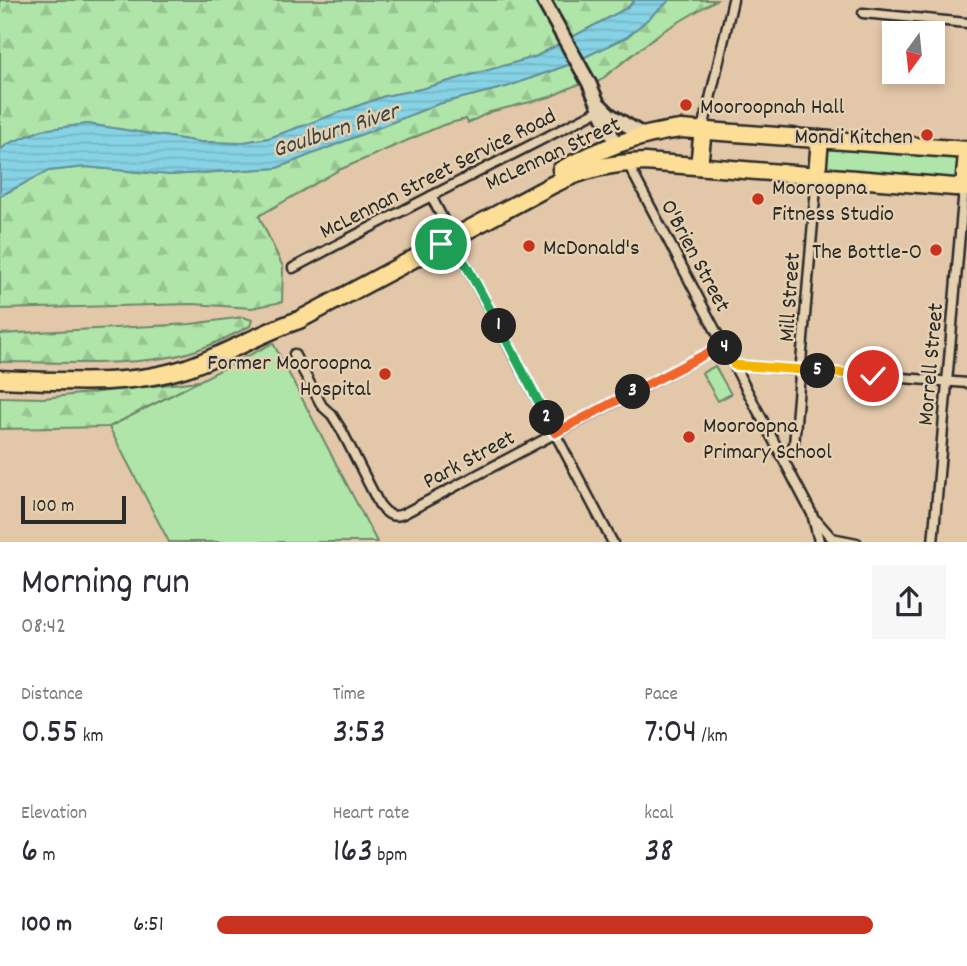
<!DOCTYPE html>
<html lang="en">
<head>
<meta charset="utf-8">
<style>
	:root { --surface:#fff; --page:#f7f7f7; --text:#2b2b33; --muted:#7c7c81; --accent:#c8321e }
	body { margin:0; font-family:Dekko,sans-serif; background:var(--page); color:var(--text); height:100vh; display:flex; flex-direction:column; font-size:26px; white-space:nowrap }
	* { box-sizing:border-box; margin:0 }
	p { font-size:23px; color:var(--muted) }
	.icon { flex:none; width:38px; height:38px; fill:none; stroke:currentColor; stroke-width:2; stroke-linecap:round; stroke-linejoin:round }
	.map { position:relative; height:542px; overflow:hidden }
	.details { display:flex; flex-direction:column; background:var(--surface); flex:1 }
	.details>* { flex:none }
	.needle { width:46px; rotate:195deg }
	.controls { position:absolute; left:882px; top:21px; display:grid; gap:14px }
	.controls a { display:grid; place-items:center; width:63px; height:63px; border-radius:0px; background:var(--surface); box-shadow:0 4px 10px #0003; font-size:35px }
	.scale { position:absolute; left:21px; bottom:18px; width:105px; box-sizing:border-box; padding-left:7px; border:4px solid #2b2b2b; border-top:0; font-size:19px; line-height:24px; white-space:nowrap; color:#2b2b2b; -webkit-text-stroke:5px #e5d0af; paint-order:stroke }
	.pin { position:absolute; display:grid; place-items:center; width:60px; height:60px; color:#fff; margin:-30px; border:4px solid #fff; border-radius:50%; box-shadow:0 2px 7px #0007 }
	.km { position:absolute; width:35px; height:35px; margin:-18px; border-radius:50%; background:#222; color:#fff; font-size:19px; line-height:35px; text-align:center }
	.round { display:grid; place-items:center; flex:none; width:74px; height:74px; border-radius:0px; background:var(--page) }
	.overview { display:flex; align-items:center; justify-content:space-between; height:119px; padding:0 21px }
	h1 { font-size:38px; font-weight:600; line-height:52px }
	.figures { display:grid; grid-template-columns:repeat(3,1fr); gap:10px; height:119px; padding:7px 21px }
	.figures div { display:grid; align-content:center }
	.figures b { font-size:35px; font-weight:600 }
	.figures small { font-size:19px; font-weight:400 }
	.figures p { font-size:19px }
	ul { padding:0 21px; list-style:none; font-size:23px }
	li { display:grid; grid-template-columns:112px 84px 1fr; align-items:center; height:52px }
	li i { height:18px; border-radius:9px; background:var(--accent) }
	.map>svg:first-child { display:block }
</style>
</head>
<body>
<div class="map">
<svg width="967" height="543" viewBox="0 0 967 543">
	<defs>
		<pattern id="forest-firs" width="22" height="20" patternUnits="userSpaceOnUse" patternTransform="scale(1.75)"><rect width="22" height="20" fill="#afe5a8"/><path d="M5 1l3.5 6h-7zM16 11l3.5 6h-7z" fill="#97c591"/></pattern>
		<pattern id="water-rules" width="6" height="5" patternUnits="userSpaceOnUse" patternTransform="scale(1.75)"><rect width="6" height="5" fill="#86d3e5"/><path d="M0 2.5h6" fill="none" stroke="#74b5c5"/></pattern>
	</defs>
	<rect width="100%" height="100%" fill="#e3c7a9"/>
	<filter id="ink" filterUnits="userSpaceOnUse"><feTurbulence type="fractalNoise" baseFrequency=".0143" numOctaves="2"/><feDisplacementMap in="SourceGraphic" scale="14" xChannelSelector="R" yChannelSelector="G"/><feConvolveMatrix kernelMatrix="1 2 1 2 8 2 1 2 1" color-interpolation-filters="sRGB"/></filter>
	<g filter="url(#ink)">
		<g fill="#afe5a8" stroke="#6d886a" stroke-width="2">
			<polygon points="826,146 964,155 960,182 823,170"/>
			<polygon points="273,343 377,542 169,542 109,427"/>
			<polygon points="715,366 731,394 718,401 702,373"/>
		</g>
		<g fill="url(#forest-firs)" stroke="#6d886a" stroke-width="2">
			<polygon points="0,0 635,0 627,8 535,57 421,89 385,96 269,138 238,143 200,142 88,124 42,130 8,144 0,150"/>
			<polygon points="670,0 716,0 660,33 598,82 574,86 550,97 490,112 468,123 466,119 443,125 339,170 259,216 283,267 282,302 252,308 193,304 0,309 0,196 48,171 85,167 170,175 277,168 438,104 506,87 568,65 627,37"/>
			<path d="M243,317l9,3 -2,6c-27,14 -56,28 -86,32 -54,8 -110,4 -164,4v-28l191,-10z"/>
			<polygon points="199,381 109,427 0,429 0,397 44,398"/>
		</g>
		<polygon fill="url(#water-rules)" stroke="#62909b" stroke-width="2" points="635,0 670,0 627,37 568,65 506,87 438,104 277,168 170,175 85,167 48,171 0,196 0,150 8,144 42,130 88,124 200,142 238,143 269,138 385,96 421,89 535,57 627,8"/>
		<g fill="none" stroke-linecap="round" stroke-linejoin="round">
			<g stroke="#2b2b2b" stroke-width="13">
				<g id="street">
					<polyline points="863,13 967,23"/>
					<polyline points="703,129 733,0"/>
					<polyline points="627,162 812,514 819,541"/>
					<polyline points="431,196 448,229"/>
					<polyline points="444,243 452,245 466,265 613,543"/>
					<path d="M293,268c101,-54 204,-105 306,-158"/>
					<path d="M294,354l28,52 10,9 10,16 37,73c7,9 13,15 24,10l320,-169"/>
					<polyline points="734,365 967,383"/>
					<polyline points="782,457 787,455 794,445 817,175"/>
					<polyline points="816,520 831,537"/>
					<polyline points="832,538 857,543"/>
					<polyline points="933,543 964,188"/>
				</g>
			</g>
			<g stroke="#2b2b2b" stroke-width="18">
				<g id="secondary">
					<polyline points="543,0 589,83 615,143"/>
					<polyline points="599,104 610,115 643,135"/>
				</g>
			</g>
			<g stroke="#2b2b2b" stroke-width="21">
				<g id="highway">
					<polyline points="699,166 703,129"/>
					<path d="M561,170c39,-21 76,-36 120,-41l286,21"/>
					<polyline points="817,175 820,139"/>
					<polyline points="964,188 967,153"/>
					<path d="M0,379c61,2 127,8 186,-11 39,-13 74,-35 113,-48l253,-135c31,-16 59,-22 93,-23l322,26"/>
				</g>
			</g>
			<use href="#street" stroke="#e5d0af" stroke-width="8"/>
			<use href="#secondary" stroke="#e5d0af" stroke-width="12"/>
			<use href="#highway" stroke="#fdde96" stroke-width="16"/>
		</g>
	</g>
	<g fill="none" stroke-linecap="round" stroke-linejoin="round" filter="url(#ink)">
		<g stroke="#fff" stroke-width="14">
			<polyline id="split-1" points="441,244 452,245 466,265 499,326"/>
		</g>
		<g stroke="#fff" stroke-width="14">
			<polyline id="split-2" points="499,326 547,418"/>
		</g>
		<g stroke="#fff" stroke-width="14">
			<polyline id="split-3" points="547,418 555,433 633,392"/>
		</g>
		<g stroke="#fff" stroke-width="14">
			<polyline id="split-4" points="633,392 723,345 725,348"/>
		</g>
		<g stroke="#fff" stroke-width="14">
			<polyline id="split-5" points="725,348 734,365 818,371"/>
		</g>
		<g stroke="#fff" stroke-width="14">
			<polyline id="split-6" points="818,371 873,376"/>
		</g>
		<use href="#split-1" stroke="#22a559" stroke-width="9"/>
		<use href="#split-2" stroke="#22a559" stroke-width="9"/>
		<use href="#split-3" stroke="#f0652b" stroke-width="9"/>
		<use href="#split-4" stroke="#f0652b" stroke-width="9"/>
		<use href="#split-5" stroke="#f5b400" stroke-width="9"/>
		<use href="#split-6" stroke="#f5b400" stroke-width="9"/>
	</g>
	<g fill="#c8321e" stroke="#e5d0af" stroke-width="2.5">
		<circle cx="686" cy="105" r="7"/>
		<circle cx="927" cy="135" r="7"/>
		<circle cx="758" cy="199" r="7"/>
		<circle cx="529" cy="246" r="7"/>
		<circle cx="936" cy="250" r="7"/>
		<circle cx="385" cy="374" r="7"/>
		<circle cx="689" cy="437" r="7"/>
	</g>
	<g text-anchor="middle" stroke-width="5" stroke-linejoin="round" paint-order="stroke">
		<g font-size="23" fill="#2b2b2b" stroke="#e5d0af" text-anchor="start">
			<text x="700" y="113">Mooroopnah Hall</text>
			<text x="913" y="143" text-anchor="end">Mondi Kitchen</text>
			<text x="772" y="194">Mooroopna<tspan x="772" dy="26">Fitness Studio</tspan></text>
			<text x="543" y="254">McDonald's</text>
			<text x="922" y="258" text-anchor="end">The Bottle-O</text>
			<text x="371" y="369" text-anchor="end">Former Mooroopna<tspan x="371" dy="26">Hospital</tspan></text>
			<text x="703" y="432">Mooroopna<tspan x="703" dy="26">Primary School</tspan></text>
		</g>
		<g font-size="23" fill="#2b2b2b" stroke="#e5d0af">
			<text transform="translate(552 152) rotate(-25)" y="8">McLennan Street</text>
			<text transform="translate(437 172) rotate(-27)" y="8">McLennan Street Service Road</text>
			<text transform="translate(697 255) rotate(62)" y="8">O'Brien Street</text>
			<text transform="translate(788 297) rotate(-86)" y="8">Mill Street</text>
			<text transform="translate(929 364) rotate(-85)" y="8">Morrell Street</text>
			<text transform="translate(468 458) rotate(-28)" y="8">Park Street</text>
		</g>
		<g font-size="24" font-style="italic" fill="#394447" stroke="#e5d0af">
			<text transform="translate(335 129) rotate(-18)" y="8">Goulburn River</text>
		</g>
	</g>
</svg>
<div class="controls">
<a><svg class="needle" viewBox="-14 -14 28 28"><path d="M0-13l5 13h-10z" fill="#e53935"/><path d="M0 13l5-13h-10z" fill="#7c7c81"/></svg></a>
</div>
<div class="scale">100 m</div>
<div class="pin" style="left:441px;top:244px;background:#1e9e55"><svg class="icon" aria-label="arrive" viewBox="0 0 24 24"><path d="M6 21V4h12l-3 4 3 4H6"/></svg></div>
<div class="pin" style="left:873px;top:376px;background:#d93025"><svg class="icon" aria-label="check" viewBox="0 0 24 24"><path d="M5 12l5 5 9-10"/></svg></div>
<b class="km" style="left:499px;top:326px">1</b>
<b class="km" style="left:547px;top:418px">2</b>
<b class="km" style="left:633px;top:392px">3</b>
<b class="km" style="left:725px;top:348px">4</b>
<b class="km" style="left:818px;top:371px">5</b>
</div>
<section class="details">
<div class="overview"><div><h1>Morning run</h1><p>08:42</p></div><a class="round"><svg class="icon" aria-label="share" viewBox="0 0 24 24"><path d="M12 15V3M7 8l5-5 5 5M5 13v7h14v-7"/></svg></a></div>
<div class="figures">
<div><p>Distance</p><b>0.55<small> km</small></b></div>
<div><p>Time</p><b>3:53</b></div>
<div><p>Pace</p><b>7:04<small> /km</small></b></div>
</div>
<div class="figures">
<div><p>Elevation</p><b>6<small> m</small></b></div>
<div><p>Heart rate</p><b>163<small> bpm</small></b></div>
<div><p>kcal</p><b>38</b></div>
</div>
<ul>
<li><b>100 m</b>6:51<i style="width:90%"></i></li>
</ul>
</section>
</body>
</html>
